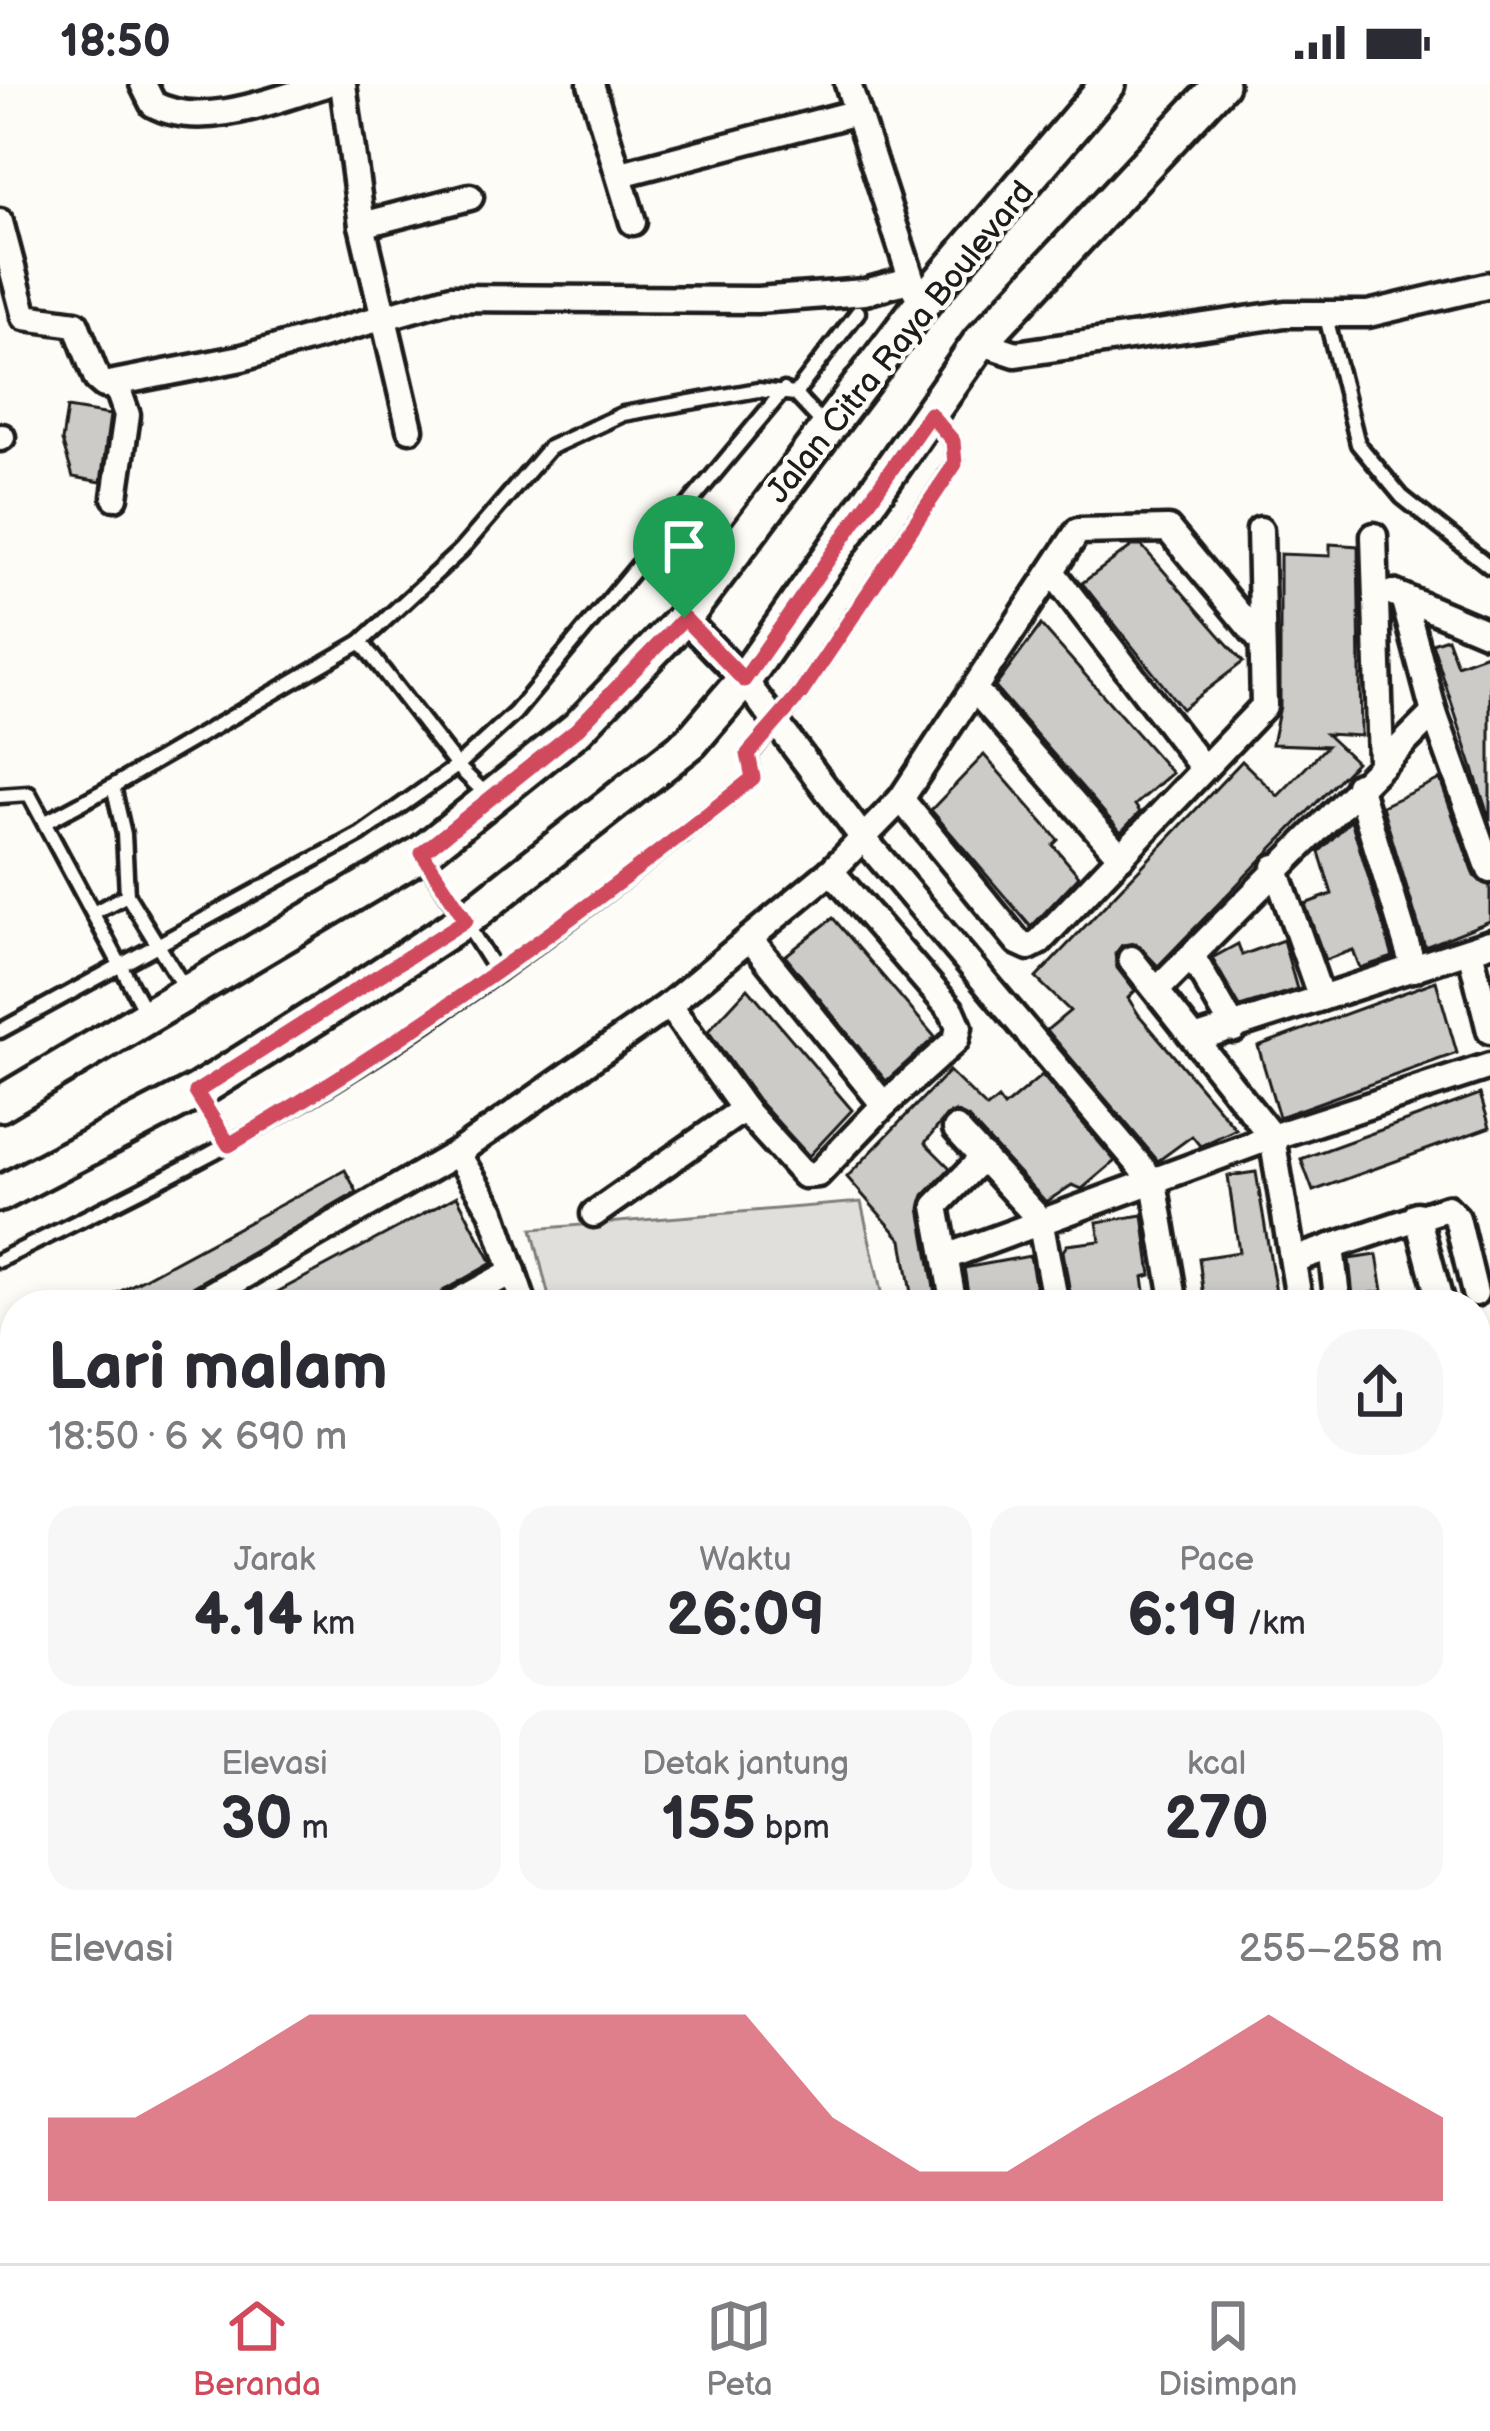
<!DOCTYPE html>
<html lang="id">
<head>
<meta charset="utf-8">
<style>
	:root { --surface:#fff; --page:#f7f7f7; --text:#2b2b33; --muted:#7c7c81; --line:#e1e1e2; --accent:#d1495b }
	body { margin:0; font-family:"Balsamiq Sans",sans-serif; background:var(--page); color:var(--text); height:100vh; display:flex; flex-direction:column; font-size:45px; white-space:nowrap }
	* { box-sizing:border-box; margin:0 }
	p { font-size:39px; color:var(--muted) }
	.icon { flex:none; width:66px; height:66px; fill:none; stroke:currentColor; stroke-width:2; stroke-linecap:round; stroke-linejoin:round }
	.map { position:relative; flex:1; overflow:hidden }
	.side { position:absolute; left:0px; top:1206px; width:1491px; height:975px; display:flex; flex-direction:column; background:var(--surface); border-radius:48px 48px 0 0; box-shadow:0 6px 18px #0003 }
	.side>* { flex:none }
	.pin { position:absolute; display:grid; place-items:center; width:102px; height:102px; color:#fff; margin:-123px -51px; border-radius:50% 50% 50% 0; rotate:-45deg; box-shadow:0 0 12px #0007 }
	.pin .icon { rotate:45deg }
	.round { display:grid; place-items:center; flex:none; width:126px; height:126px; border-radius:48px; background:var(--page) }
	.overview { display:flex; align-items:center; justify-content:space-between; height:204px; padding:0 48px }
	h1 { font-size:66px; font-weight:600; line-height:90px }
	.metrics { display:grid; grid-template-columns:repeat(3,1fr); gap:18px; height:204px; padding:12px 48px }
	.metrics div { display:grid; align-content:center; border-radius:30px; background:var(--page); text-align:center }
	.metrics b { font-size:60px; font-weight:600 }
	.metrics small { font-size:33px; font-weight:400 }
	.metrics p { font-size:33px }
	.chart { height:336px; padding:24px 48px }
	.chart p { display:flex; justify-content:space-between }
	.chart svg { width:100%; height:216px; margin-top:12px; fill:var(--accent); opacity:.7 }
	.status { display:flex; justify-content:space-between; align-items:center; height:84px; padding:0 60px; background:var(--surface); direction:ltr }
	.status svg { height:33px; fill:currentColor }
	.tab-bar { display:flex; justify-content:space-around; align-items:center; height:168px; border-top:3px solid var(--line); background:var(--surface); font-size:33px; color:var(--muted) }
	.tab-bar a { display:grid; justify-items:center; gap:6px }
	.tab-bar .selected { color:var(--accent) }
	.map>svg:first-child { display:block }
</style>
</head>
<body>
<div class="status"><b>18:50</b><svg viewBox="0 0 49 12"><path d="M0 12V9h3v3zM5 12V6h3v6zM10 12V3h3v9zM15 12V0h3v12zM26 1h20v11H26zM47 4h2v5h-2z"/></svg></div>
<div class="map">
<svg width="1490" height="2179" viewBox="0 0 1490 2179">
	<rect width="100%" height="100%" fill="#fdfcf7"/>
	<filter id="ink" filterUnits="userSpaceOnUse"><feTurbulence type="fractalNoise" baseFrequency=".00833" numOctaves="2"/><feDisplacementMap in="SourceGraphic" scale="24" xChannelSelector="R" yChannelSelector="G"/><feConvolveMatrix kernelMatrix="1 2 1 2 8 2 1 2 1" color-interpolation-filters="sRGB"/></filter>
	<g filter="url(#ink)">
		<g fill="#e0dfdb" stroke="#7e7e7c" stroke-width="3">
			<polygon points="861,1118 884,1221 551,1221 532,1145"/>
			<polygon points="1007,2166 1193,2166 1197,2179 1011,2179"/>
		</g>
		<g fill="#cccbc8" stroke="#1c1c1c" stroke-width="3">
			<polygon points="67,324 110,331 101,398 73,393 62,357"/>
			<polygon points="1330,460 1358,462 1361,652 1326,650 1356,678 1158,882 1136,859 1122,861 1115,870 1117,884 1135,907 1128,914 1139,931 1236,1045 1200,1062 1192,1052 1158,1077 1047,946 1070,927 1036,894 1242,677 1278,712 1327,662 1272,660 1280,622 1280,470 1330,472"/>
			<polygon points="1132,462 1142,462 1243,578 1182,625 1082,499"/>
			<polygon points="1041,541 1172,689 1135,721 1140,728 1121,748 995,603"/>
			<polygon points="1447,554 1457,581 1490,569 1490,737 1432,559"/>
			<polygon points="984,671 1058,756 1053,761 1079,792 1031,843 931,726"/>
			<polygon points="1440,695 1474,792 1490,802 1490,837 1425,863 1382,722"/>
			<polygon points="1351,736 1393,873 1360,884 1353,866 1325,876 1305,820 1332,810 1319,768"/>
			<polygon points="833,834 935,953 886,997 785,872"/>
			<polygon points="1283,856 1297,905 1240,923 1212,874 1238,860 1242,871"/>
			<polygon points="1436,897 1457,969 1279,1033 1258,962"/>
			<polygon points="748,904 852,1026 809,1072 757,1015 708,947"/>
			<polygon points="949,987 987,1024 998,1015 1004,1023 1042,991 1115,1077 1082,1105 1072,1101 1046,1118 968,1034 955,1028 946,1032 925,1059 950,1084 924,1111 920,1124 937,1221 913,1221 902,1156 847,1093"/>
			<polygon points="1480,1010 1490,1043 1313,1107 1301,1075"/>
			<polygon points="345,1086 357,1108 186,1207 178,1218 95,1221"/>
			<polygon points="1256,1088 1278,1221 1205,1221 1199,1174 1239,1168 1228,1092"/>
			<polygon points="457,1112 492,1179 443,1207 433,1221 253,1221"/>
			<polygon points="1143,1131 1151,1191 1143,1193 1147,1221 1072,1221 1063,1167 1067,1161 1100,1157 1097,1138"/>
			<polygon points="1377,1171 1383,1207 1370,1209 1372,1221 1354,1221 1349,1175"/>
			<polygon points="1030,1172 1039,1221 970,1221 964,1184"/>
		</g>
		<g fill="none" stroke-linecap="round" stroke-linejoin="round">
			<g stroke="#1c1c1c" stroke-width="21">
				<g id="lane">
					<polyline points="1325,229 1358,360 1402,413 1490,483"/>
					<polyline points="795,310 858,228"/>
					<polyline points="361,558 457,682 490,714"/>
					<polyline points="0,712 29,710 147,931"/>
					<polyline points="46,738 113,702"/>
					<polyline points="422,770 498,890"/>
					<polyline points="93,829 127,811"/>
					<polyline points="185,905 127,811 124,750 113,702 361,558 461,466 549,364 623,330 758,306 795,310 824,341"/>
					<polyline points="0,947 361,750 457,682 515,629 784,306"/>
					<polyline points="198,1011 229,1061"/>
					<path d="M0,1176c114,-57 230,-112 339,-180 146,-90 280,-195 414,-302l-4,-23 52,-62 154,-230 -2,-22 -22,-25"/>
				</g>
			</g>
			<g stroke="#1c1c1c" stroke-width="33">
				<g id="street">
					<path d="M143,0l10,20c49,27 124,-5 173,-20"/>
					<polyline points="343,0 362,141 470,113"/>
					<polyline points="591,0 633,138"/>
					<polyline points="848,0 915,206"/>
					<polyline points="621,90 857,28"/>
					<polyline points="0,138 25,233 76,240 97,295 104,301 242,274 451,214 757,216 865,208 909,196"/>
					<polyline points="362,141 410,345"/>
					<polyline points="980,258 1016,270 1285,230 1368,230 1490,201"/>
					<polyline points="0,354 2,353"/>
					<polyline points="115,413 127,331 116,300"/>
					<polyline points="1374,452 1381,678"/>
					<polyline points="1053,489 1203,684"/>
					<polyline points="1393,509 1490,550"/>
					<polyline points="1403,513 1434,629 1490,786"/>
					<polyline points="684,534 744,596 863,754 1154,1098 1175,1221"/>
					<polyline points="975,606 1121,773"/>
					<polyline points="1358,701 1414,885"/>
					<polyline points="901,715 1018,858 1029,863 1039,858 1264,622 1260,446"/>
					<polyline points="1275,783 1321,914"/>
					<polyline points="751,856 884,1021"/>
					<polyline points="1470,866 1490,947"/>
					<polyline points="1192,872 1234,945"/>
					<polyline points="1131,875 1272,1053 1300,1221"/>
					<polyline points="1158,905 1434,629"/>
					<polyline points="669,921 744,1025 804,1091 818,1090 884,1021 956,956 959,943 952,927 831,787"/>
					<polyline points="1198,954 1490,859"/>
					<polyline points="956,1045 1040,1136 1056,1221"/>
					<polyline points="457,1069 492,1127 524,1221"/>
					<polyline points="594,1130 744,1025"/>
					<polyline points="1417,1131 1441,1221"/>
					<polyline points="1331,1163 1338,1221"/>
					<polyline points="946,1173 1272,1053 1490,982"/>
					<polyline points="1293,1176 1447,1124 1457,1134 1475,1209"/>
					<polyline points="194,1221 457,1069 669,921 831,787 901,715 1078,447 1168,445 1262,558"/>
					<polyline points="451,1221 513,1187"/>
					<polyline points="954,1221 936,1122 983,1073"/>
					<polyline points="0,1328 15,1320"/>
					<polyline points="0,1467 15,1458"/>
					<polyline points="0,1656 15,1678"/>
					<polyline points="0,1699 15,1721"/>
					<polyline points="0,1861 15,1894"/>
					<polyline points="93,2166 96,2179"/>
					<polyline points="163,2166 166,2179"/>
					<polyline points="456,2166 460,2179"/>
					<polyline points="683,2166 687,2179"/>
					<polyline points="788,2166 792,2179"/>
					<polyline points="893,2166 897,2179"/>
					<polyline points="959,2166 963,2179"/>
					<polyline points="1268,2166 1273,2179"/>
					<polyline points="21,2179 66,2166"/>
					<polyline points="373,2179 420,2166"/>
				</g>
			</g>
			<g stroke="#1c1c1c" stroke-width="42">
				<g id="secondary">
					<polyline points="0,1020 422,769 577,645 684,534 923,218 1108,0"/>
					<polyline points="0,1110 196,1008 357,907 466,835 691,658 744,596 980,258 1221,0"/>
				</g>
			</g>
			<use href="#lane" stroke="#fdfcf7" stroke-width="12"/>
			<use href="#street" stroke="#fdfcf7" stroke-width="24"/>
			<use href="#secondary" stroke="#fdfcf7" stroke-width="33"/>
		</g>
	</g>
	<g fill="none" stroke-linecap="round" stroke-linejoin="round" filter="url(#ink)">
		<g stroke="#fff" stroke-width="24">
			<path id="route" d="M930,330l23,27 2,23 -154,229 -53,61 5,24c-168,134 -339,258 -524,367l-33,-53 270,-172 -44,-67 155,-124 107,-111 60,62z"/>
		</g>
		<use href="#route" stroke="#d1495b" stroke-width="15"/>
	</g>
	<g text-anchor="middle" stroke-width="9" stroke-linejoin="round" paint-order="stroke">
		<g font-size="33" fill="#1c1c1c" stroke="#fdfcf7">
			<text transform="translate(899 257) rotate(-51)" y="12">Jalan Citra Raya Boulevard</text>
		</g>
	</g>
</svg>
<div class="pin" style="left:684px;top:534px;background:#1e9e55"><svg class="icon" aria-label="arrive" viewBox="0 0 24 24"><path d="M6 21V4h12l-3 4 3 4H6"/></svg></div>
<section class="side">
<div class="overview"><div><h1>Lari malam</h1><p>18:50 · 6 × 690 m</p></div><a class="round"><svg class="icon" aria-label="share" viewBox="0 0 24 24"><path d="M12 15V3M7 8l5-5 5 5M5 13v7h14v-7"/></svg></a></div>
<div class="metrics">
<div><p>Jarak</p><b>4.14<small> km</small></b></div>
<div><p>Waktu</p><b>26:09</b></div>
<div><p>Pace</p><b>6:19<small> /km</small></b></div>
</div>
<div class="metrics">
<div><p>Elevasi</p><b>30<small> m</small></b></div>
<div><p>Detak jantung</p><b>155<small> bpm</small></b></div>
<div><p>kcal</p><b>270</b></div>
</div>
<div class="chart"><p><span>Elevasi</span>255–258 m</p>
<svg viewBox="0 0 160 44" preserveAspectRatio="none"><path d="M0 44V27L10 27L20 17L30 6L40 6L50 6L60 6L70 6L80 6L90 27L100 38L110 38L120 27L130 17L140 6L150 17L160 27V44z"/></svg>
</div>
</section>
</div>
<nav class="tab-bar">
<a class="selected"><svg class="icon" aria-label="home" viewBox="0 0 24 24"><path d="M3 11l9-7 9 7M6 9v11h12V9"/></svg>Beranda</a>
<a><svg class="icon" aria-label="map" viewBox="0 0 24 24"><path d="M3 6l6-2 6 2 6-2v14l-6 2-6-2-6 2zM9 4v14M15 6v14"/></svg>Peta</a>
<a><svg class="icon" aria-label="saved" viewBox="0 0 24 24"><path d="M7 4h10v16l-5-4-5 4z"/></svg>Disimpan</a>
</nav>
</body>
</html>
